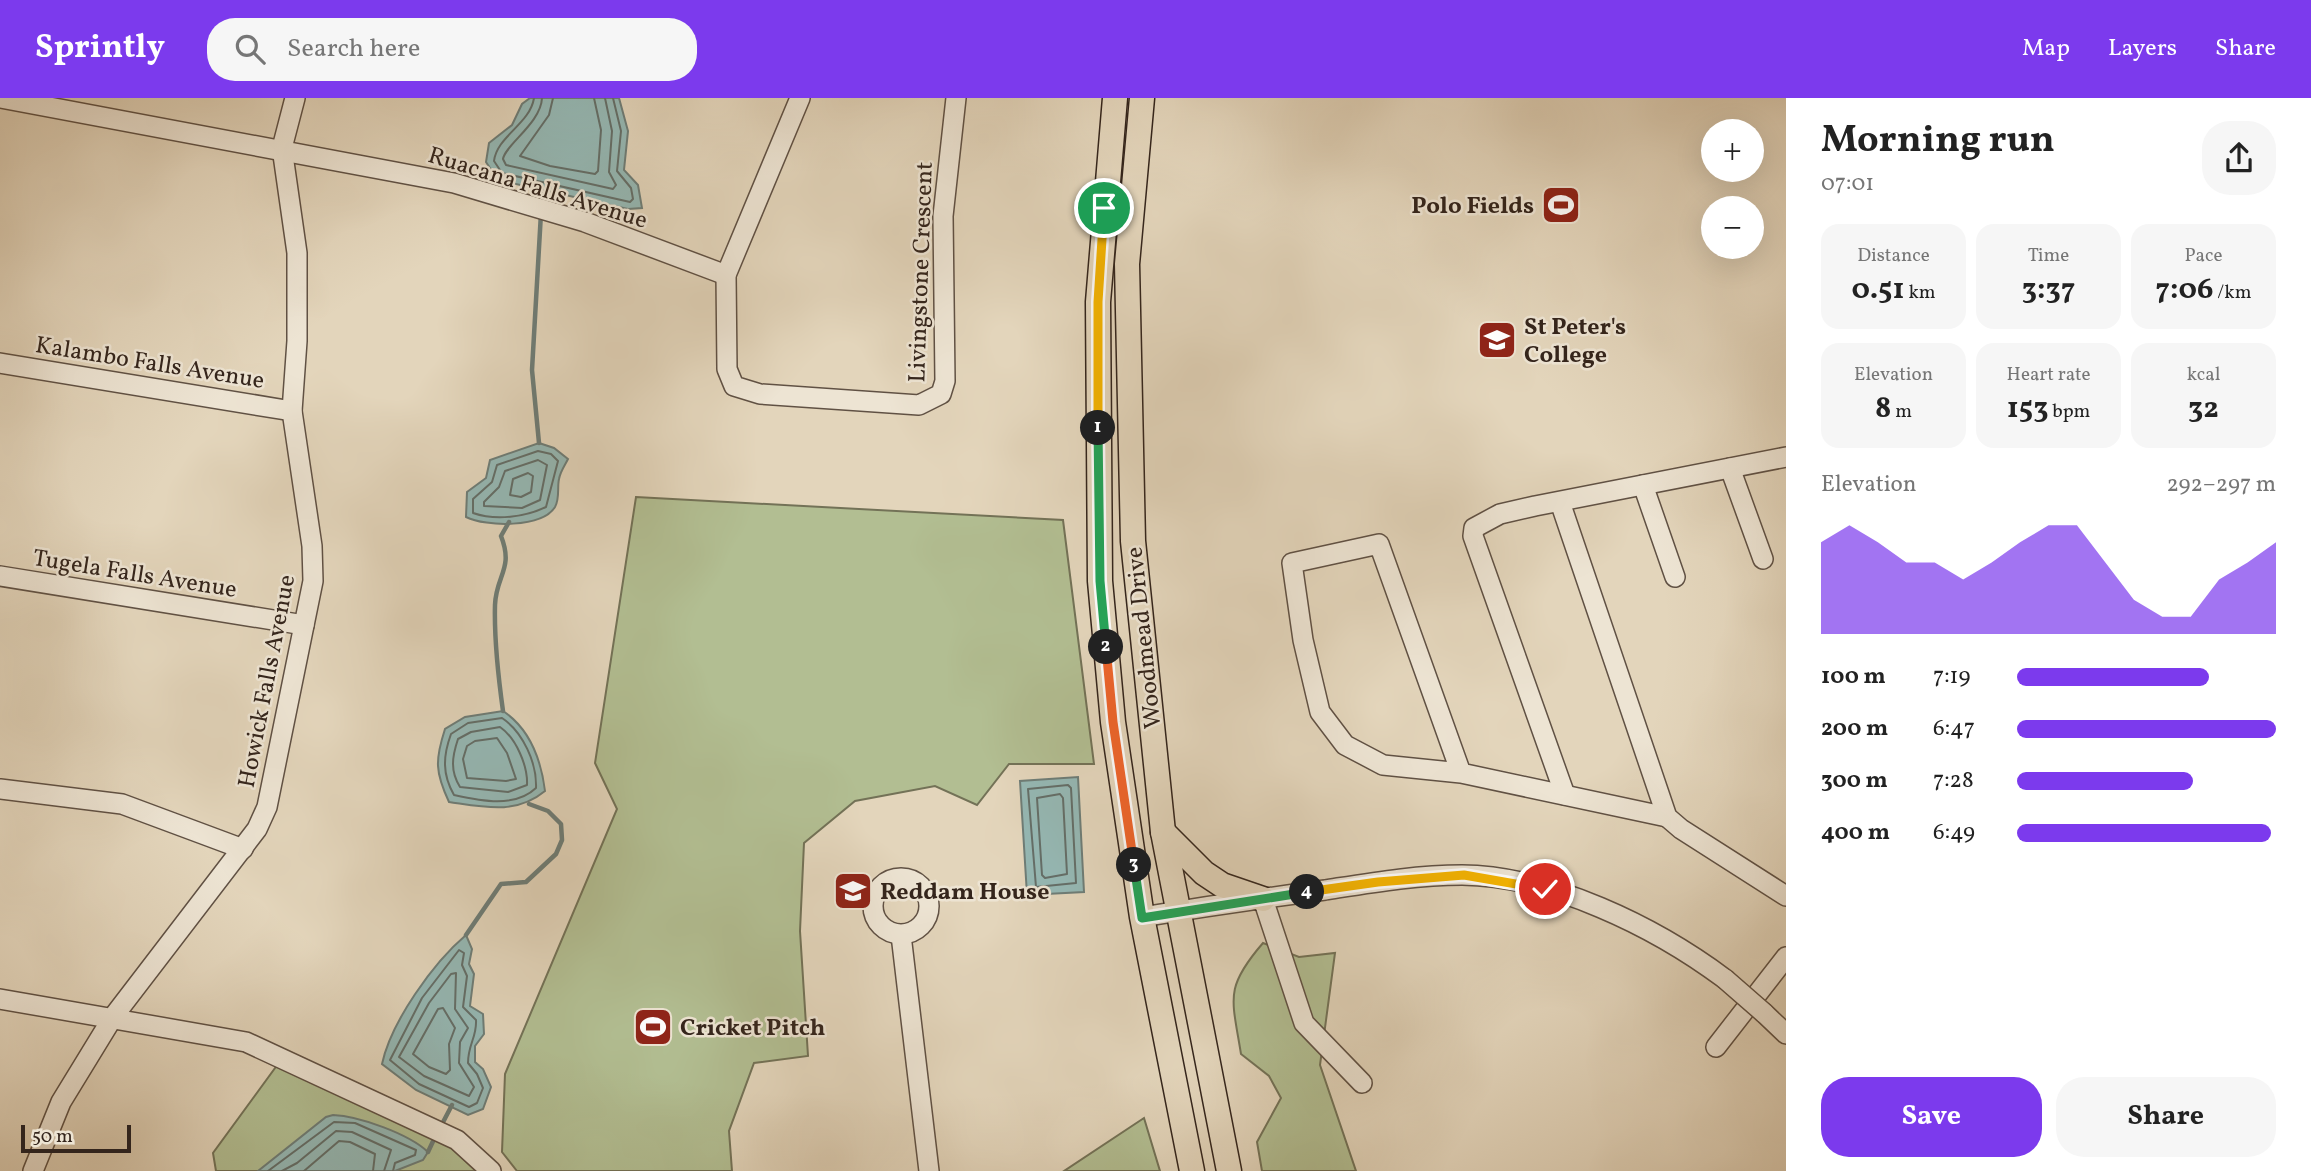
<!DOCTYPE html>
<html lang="en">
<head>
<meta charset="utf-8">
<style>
	:root { --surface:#fff; --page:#f6f6f6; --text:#222; --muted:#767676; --accent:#7c3aed }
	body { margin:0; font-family:Vollkorn,serif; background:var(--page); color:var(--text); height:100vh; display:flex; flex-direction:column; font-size:26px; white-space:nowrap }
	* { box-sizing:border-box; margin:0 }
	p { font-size:23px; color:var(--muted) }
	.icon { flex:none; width:38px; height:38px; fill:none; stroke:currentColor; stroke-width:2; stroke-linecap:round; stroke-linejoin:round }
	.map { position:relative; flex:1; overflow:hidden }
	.details { display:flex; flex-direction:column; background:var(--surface); width:525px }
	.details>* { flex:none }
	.controls { position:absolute; left:1701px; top:21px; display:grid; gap:14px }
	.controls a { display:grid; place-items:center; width:63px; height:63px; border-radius:50%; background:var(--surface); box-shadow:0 7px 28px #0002; font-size:35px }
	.scale { position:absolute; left:21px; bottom:18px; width:110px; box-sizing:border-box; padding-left:7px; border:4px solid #34251c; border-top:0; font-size:19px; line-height:24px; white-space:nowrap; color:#34251c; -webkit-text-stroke:5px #ede4d3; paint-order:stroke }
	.pin { position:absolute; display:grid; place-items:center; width:60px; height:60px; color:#fff; margin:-30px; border:4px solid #fff; border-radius:50%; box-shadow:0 2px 7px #0007 }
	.km { position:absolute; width:35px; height:35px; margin:-18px; border-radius:50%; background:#222; color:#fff; font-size:19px; line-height:35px; text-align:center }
	.round { display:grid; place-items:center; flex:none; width:74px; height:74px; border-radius:28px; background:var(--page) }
	.summary { display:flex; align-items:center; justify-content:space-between; height:119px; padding:0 35px }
	h1 { font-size:38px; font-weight:700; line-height:52px }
	.stats { display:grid; grid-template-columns:repeat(3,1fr); gap:10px; height:119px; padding:7px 35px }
	.stats div { display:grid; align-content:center; border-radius:18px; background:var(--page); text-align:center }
	.stats b { font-size:30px; font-weight:700 }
	.stats small { font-size:19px; font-weight:400 }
	.stats p { font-size:19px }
	.chart { height:196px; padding:14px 35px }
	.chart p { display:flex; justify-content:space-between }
	.chart svg { width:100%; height:126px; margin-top:7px; fill:var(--accent); opacity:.7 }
	.button { display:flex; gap:14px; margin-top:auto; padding:14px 35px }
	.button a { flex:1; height:80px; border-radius:28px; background:var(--accent); color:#fff; font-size:28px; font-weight:700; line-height:80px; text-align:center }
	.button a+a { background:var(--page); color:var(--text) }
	ul { padding:0 35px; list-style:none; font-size:23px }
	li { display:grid; grid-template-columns:112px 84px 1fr; align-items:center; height:52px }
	li i { height:18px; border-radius:9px; background:var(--accent) }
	header { display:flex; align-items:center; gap:42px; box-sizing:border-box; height:98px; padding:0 35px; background:var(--accent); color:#fff }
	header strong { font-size:33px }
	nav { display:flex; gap:38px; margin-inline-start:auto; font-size:24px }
	.search { width:490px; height:63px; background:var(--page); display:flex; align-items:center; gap:18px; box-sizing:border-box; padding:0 24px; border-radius:28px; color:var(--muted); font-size:26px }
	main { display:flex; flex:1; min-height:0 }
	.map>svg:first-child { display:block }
</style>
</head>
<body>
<header>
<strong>Sprintly</strong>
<div class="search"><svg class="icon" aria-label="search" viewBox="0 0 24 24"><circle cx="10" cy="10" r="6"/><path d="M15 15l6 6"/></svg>Search here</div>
<nav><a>Map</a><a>Layers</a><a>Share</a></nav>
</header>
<main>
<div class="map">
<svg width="1786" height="1073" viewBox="0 0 1786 1073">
	<rect width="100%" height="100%" fill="#e3d5bb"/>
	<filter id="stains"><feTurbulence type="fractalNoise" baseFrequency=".00286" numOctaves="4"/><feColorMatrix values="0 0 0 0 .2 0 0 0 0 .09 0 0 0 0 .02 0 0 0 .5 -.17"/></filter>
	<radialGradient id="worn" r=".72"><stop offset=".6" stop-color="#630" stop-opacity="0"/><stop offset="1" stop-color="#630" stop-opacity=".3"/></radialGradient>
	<g fill="#b2be92" stroke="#737257" stroke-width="2">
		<polygon points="636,399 1063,422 1094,666 1009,666 977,707 935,688 855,703 804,745 800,833 808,958 754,965 729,1033 732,1073 517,1073 502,1054 505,976 617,711 595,665"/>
		<path d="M1263,845l36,14 36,-4 -15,112 36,106h-94l-5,-29 24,-44 -12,-22 -28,-22c-9,-56 -17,-66 22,-111z"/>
		<polygon points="278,966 443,1041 476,1073 216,1073 213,1055"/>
		<polygon points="1144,1020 1160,1073 1064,1073"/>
	</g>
	<g fill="#95b8b4" stroke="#6e7d77" stroke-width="2">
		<polygon points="530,0 619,0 628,33 624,72 638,87 642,110 628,111 498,82 486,64 489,45 512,27 522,6"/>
		<path d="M539,345l15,5 14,11c-3,6 -8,13 -9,20 -2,9 1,19 -4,28 -13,21 -69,20 -89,10l1,-25 19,-14 4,-18z"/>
		<path d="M503,613c27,18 38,48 42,80 -29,24 -61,16 -96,11 -14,-30 -14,-42 -4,-73l20,-12z"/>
		<polygon points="1078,679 1084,794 1027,797 1020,683"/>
		<path d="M466,837l6,14 -3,15 5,10 -4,32 13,8 1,20 -9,12v16l8,7 8,18 -8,22 -15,6 -52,-25 -34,-26c9,-42 51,-101 84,-129z"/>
		<path d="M333,1017c26,1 76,19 95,37l-5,8 -28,11h-137l68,-54z"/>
	</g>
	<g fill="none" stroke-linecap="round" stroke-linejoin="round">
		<g stroke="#646e68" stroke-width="2">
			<path d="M534,0c-4,26 -37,38 -40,63l8,12 128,29 3,-3 -2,-11 -14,-17 4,-40 -8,-33"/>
			<path d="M542,0c-1,25 -37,47 -39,61l3,6 107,24 3,-4 -7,-13 3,-41 -7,-33"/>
			<polyline points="553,0 549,17 520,58 550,68 595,76 598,73 601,32 594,0"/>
			<path d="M538,353l13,3 7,7 -12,46c-21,10 -50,14 -73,6v-14l19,-17 5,-17z"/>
			<polygon points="538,362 547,367 540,402 522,410 484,408 484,404 499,389 505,373"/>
			<polygon points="528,375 533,378 531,394 521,399 510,397 513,381"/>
			<path d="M502,620c21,14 35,45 34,70 -21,20 -55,13 -82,7 -12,-21 -11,-39 -3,-61l17,-11z"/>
			<path d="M500,629c16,11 28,39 27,58l-19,7 -48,-5c-10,-16 -8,-30 -2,-48l13,-7z"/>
			<polygon points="497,640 507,655 516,681 506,683 467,680 463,661 467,648 475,643"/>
			<polygon points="1068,687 1071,690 1076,785 1036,789 1028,691"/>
			<polygon points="1060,696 1063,700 1067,776 1045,780 1042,777 1037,700"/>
			<path d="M459,852l5,3 -2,12 5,11 -4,31 13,13c1,17 -8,24 -8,43l9,11 6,14 -6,15 -8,4 -50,-23 -29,-24 32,-62z"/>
			<polygon points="456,875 455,911 468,930 460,944 459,965 474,989 469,998 424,978 399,959 429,905 451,876"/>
			<polygon points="443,910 455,930 449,946 450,972 446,976 429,969 413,956 438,911"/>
			<polyline points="268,1073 334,1024 355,1025 416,1052 415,1057 395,1065 393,1073"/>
			<polyline points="282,1073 297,1065 336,1033 352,1034 391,1052 384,1073"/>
			<polyline points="304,1073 339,1043 350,1044 375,1056 373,1073"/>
		</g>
		<g stroke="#6e7d77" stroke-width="4.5">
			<polyline points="542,107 543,94"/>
			<polyline points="539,345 532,272 541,115"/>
			<path d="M503,613c-5,-36 -9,-70 -8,-106 1,-30 19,-36 6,-69l8,-14"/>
			<polyline points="466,837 501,786 526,784 556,756 562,742 561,726 548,713 529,706"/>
			<polyline points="441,1028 452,1007"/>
			<polyline points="428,1054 435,1039"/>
		</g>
		<g stroke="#605144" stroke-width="22">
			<g id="minor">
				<polyline points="1,0 454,85 585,124 726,177"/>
				<polyline points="800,0 726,177 727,271 734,288 760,296 919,307 941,296 945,283 943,118 956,0"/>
				<polyline points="0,265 292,313"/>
				<polyline points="1730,370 1763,461"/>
				<polyline points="1643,387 1675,479"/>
				<polyline points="1560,404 1667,719 1681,731 1786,798"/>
				<polyline points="0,478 304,527"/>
				<polyline points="1461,675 1379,446 1292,465 1303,542 1320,614 1345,647 1383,667 1461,675 1667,719"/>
				<polyline points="0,691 122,706 243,751"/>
				<polyline points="1565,697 1473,438 1474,430 1500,416 1535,408 1786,359"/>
				<circle cx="901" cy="808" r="28"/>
				<polyline points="1263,801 1304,925 1362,985"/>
				<path d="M1142,819c61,-10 122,-19 183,-27 45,-7 91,-15 137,-15 89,1 192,51 263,104"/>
				<polyline points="901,837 929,1073"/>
				<polyline points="0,901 246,944 457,1042 491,1073"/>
				<polyline points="1764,915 1786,936"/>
				<polyline points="1716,949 1786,859"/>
				<polyline points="33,1073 61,1004 113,919 257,731 267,709 313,483 312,448 292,313 297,243 297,155 282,50 295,0"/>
			</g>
		</g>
		<g stroke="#34251c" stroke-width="27">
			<g id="major">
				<polyline points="1115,0 1098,204 1100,483 1113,624 1142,819 1192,1073"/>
				<polyline points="1142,0 1127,166 1133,443 1163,734 1229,1073"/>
				<polyline points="1163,734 1204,775 1222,787 1263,801"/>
			</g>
		</g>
		<use href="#minor" stroke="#ede4d3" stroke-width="19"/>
		<use href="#major" stroke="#e3d5bb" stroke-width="24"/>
		<g stroke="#605144" stroke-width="22" stroke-linecap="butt">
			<polyline id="minor-bridge" points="1725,881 1764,915"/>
		</g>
		<use href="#minor-bridge" stroke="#ede4d3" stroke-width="19"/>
	</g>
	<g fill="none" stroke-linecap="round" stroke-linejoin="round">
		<g stroke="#fff" stroke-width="14">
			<polyline id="split-1" points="1098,330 1098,204 1104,110"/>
		</g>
		<g stroke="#fff" stroke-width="14">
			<polyline id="split-2" points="1098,330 1100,483 1106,549"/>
		</g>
		<g stroke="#fff" stroke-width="14">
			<polyline id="split-3" points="1106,549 1113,624 1134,767"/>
		</g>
		<g stroke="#fff" stroke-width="14">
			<polyline id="split-4" points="1134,767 1142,820 1307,794"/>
		</g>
		<g stroke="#fff" stroke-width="14">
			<polyline id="split-5" points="1307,794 1378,784 1464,777 1545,791"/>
		</g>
		<use href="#split-1" stroke="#f5b400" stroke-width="9"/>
		<use href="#split-2" stroke="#22a559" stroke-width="9"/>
		<use href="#split-3" stroke="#f0652b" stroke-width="9"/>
		<use href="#split-4" stroke="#22a559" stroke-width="9"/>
		<use href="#split-5" stroke="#f5b400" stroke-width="9"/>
	</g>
	<defs>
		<g id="stadium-square" transform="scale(2.0125)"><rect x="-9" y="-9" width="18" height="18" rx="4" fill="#8f2418" stroke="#ede4d3"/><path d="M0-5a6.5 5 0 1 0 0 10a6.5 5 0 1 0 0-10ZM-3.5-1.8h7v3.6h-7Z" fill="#fff"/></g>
		<g id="school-square" transform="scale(2.0125)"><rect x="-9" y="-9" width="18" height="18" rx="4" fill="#8f2418" stroke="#ede4d3"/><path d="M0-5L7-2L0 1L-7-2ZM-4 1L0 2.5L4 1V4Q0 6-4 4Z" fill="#fff"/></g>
	</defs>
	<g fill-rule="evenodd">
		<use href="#stadium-square" x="1561" y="107"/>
		<use href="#school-square" x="1497" y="242"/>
		<use href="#school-square" x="853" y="793"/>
		<use href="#stadium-square" x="653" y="929"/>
	</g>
	<g text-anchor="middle" stroke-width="5" stroke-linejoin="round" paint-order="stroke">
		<g font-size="24" fill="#34251c" stroke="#ede4d3">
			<text transform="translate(538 89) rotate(17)" y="8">Ruacana Falls Avenue</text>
			<text transform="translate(920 174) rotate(-88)" y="8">Livingstone Crescent</text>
			<text transform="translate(150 264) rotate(9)" y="8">Kalambo Falls Avenue</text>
			<text transform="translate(135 475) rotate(9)" y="8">Tugela Falls Avenue</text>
			<text transform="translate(1143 540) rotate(-96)" y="8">Woodmead Drive</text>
			<text transform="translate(266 583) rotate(-79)" y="8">Howick Falls Avenue</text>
		</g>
		<g font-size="24" font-weight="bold" fill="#34251c" stroke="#ede4d3" text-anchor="start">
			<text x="1534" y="115" text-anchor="end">Polo Fields</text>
			<text x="1524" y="236">St Peter's<tspan x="1524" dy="28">College</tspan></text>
			<text x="880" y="801">Reddam House</text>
			<text x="680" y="937">Cricket Pitch</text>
		</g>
	</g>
	<rect width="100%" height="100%" filter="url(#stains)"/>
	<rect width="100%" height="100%" fill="url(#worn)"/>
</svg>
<div class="controls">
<a>+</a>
<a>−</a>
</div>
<div class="scale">50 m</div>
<div class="pin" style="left:1104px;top:110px;background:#1e9e55"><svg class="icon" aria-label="arrive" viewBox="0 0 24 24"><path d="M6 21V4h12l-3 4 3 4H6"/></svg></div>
<div class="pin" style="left:1545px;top:791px;background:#d93025"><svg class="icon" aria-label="check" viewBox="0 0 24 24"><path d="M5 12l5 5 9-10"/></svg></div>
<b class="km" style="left:1098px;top:330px">1</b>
<b class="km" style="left:1106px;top:549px">2</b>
<b class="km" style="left:1134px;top:767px">3</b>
<b class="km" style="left:1307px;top:794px">4</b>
</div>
<section class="details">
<div class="summary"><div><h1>Morning run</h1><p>07:01</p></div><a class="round"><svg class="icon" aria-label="share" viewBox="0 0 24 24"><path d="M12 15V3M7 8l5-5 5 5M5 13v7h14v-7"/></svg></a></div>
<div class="stats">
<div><p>Distance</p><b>0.51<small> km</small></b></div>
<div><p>Time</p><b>3:37</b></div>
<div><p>Pace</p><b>7:06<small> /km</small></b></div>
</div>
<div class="stats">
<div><p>Elevation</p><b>8<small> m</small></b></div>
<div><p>Heart rate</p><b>153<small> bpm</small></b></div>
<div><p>kcal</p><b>32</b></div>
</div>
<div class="chart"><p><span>Elevation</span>292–297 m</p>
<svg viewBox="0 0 160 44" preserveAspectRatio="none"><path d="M0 44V12L10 6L20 12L30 19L40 19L50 25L60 19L70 12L80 6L90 6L100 19L110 32L120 38L130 38L140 25L150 19L160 12V44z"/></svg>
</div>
<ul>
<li><b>100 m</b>7:19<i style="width:74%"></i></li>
<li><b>200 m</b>6:47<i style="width:100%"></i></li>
<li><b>300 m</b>7:28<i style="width:68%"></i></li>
<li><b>400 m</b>6:49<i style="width:98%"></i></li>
</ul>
<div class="button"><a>Save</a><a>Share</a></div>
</section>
</main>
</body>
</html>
